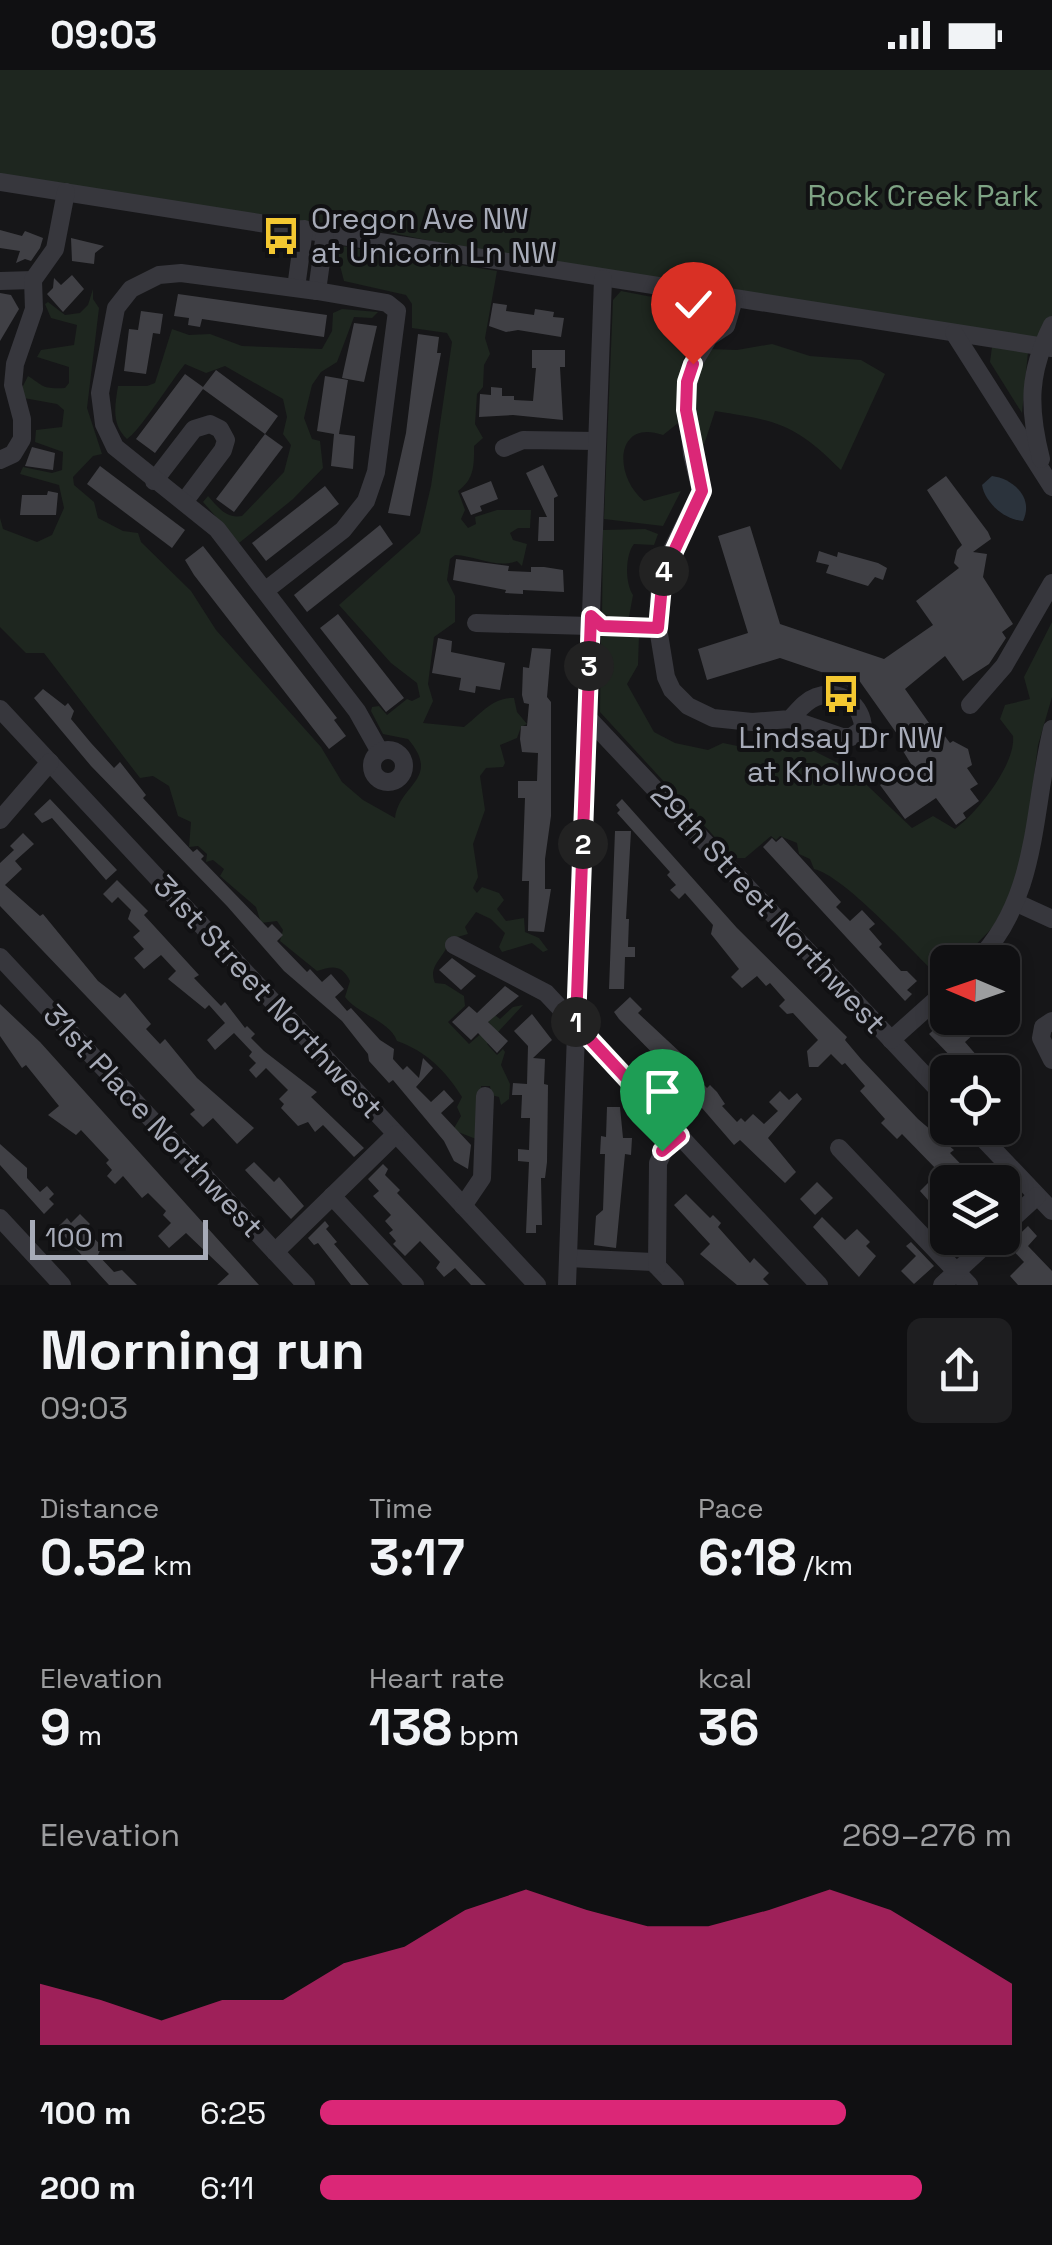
<!DOCTYPE html>
<html lang="en">
<head>
<meta charset="utf-8">
<style>
	:root { --surface:#101012; --page:#1e1e20; --text:#f1f3f6; --muted:#9c9d9f; --line:#303032; --accent:#db2777 }
	body { margin:0; font-family:"Space Grotesk",sans-serif; background:var(--page); color:var(--text); height:100vh; display:flex; flex-direction:column; font-size:38px; white-space:nowrap }
	* { box-sizing:border-box; margin:0 }
	p { font-size:32px; color:var(--muted) }
	.icon { flex:none; width:55px; height:55px; fill:none; stroke:currentColor; stroke-width:2; stroke-linecap:round; stroke-linejoin:round }
	.map { position:relative; height:1215px; overflow:hidden }
	.details { display:flex; flex-direction:column; background:var(--surface); flex:1 }
	.details>* { flex:none }
	.needle { width:65px; rotate:272deg }
	.tools { position:absolute; left:930px; top:875px; display:grid; gap:20px }
	.tools a { display:grid; place-items:center; width:90px; height:90px; border-radius:15px; background:var(--surface); box-shadow:0 5px 15px #0003,0 0 0 2px var(--line); font-size:50px }
	.scale { position:absolute; left:30px; bottom:25px; width:178px; box-sizing:border-box; padding-left:10px; border:5px solid #a7abb8; border-top:0; font-size:28px; line-height:35px; white-space:nowrap; color:#a7abb8; -webkit-text-stroke:8px #111113; paint-order:stroke }
	.pin { position:absolute; display:grid; place-items:center; width:85px; height:85px; color:#fff; margin:-102px -42px; border-radius:50% 50% 50% 0; rotate:-45deg; box-shadow:0 0 10px #0007 }
	.pin .icon { rotate:45deg }
	.km { position:absolute; width:50px; height:50px; margin:-25px; border-radius:50%; background:#222; color:#fff; font-size:28px; line-height:50px; text-align:center }
	.round { display:grid; place-items:center; flex:none; width:105px; height:105px; border-radius:15px; background:var(--page) }
	.head { display:flex; align-items:center; justify-content:space-between; height:170px; padding:0 40px }
	h1 { font-size:55px; font-weight:700; line-height:75px }
	.stats { display:grid; grid-template-columns:repeat(3,1fr); gap:15px; height:170px; padding:10px 40px }
	.stats div { display:grid; align-content:center }
	.stats b { font-size:50px; font-weight:700 }
	.stats small { font-size:28px; font-weight:400 }
	.stats p { font-size:28px }
	.chart { height:280px; padding:20px 40px }
	.chart p { display:flex; justify-content:space-between }
	.chart svg { width:100%; height:180px; margin-top:10px; fill:var(--accent); opacity:.7 }
	ul { padding:0 40px; list-style:none; font-size:32px }
	li { display:grid; grid-template-columns:160px 120px 1fr; align-items:center; height:75px }
	li i { height:25px; border-radius:12px; background:var(--accent) }
	.status { display:flex; justify-content:space-between; align-items:center; height:70px; padding:0 50px; background:var(--surface); direction:ltr }
	.status svg { height:28px; fill:currentColor }
	.map>svg:first-child { display:block }
</style>
</head>
<body>
<div class="status"><b>09:03</b><svg viewBox="0 0 49 12"><path d="M0 12V9h3v3zM5 12V6h3v6zM10 12V3h3v9zM15 12V0h3v12zM26 1h20v11H26zM47 4h2v5h-2z"/></svg></div>
<div class="map">
<svg width="1052" height="1215" viewBox="0 0 1052 1215">
	<rect width="100%" height="100%" fill="#161618"/>
	<g fill="#1e261f">
		<polygon points="0,0 1052,0 1052,272 507,187 393,163 0,115"/>
		<path d="M342,176l155,25 -12,67 5,16 -6,11 -1,22 -6,7 -2,30 8,14 -9,8c0,18 1,33 -16,45l7,19 -4,9 7,9 8,-4 -1,-7 22,-7h34l-1,18h-12l-8,5 3,7 14,4 -5,22 -5,-5c-21,8 -40,-5 -62,-6l-5,4 -3,21 8,16v26l-21,15 -6,47 5,17 -10,22 41,4c16,-12 28,-30 50,-29l3,14 10,12 -6,3 -4,11 -17,7 5,18 -2,4 -17,1 -6,8 5,34 -12,34 5,33 -5,11 4,5 5,-6 17,6 5,7 -7,9 9,12 18,-3 1,14 14,6 9,12 -5,2 -11,-9 -30,9 -3,-5 6,-14 -14,-14 -15,-7 -11,15 3,7 -18,5c-4,18 -23,26 -15,44l10,1 19,12 1,10 -17,16 21,22 22,-19 -6,-7 1,-10 14,11 13,-12 10,-2 -36,39 10,11 6,-6 2,3 -4,13 9,19 -1,15 -8,6 -2,-8 -8,-2 -1,-9h-9v39l-5,14 -23,-9 8,-14 -4,-9 5,-10c-16,-26 -36,-46 -65,-56 -7,-20 -38,-26 -52,-44l5,-16c-9,-18 -19,-14 -33,-10l-37,-30 3,-11 -6,-9 -16,2 -5,-16 -36,-31 4,-7 -11,-9 -7,2 1,-8 -9,-8 -9,1 2,-25 -13,-6 -9,-30 -16,-10 -13,2 -96,-125h-18l-26,-26v-109l3,11 34,13 15,-7 12,-27 -5,-23 -39,-11 3,-7 29,6 10,-3 1,-18 -28,-10 1,-12 26,-3 2,-17 -7,-6 -33,-6 -2,-10 6,-12c16,10 13,13 37,12l4,-5v-16l-32,-10 4,-7 33,-5 3,-20 -26,-7 -6,-14 3,-2 17,13 15,-2 8,-8 5,-16v10l6,9 -12,100 15,46 -9,2 -20,21 1,8 20,17 4,16 25,13 15,2 3,9 50,49 25,39 105,117 21,35 21,18 32,18c4,-34 47,-39 13,-79l-25,-5 -12,-23 1,-4 7,-1 8,9 20,-16 5,2 8,-4 -3,-14 -26,-20 -52,-58 81,-72 11,-47 21,-144 -5,-9 -35,-5v-24l-6,-9 -62,-14 -7,-27z"/>
		<path d="M621,221l57,11 20,13c0,19 -10,31 -16,48 -6,20 -4,40 -4,60l-15,12c-48,-17 -50,41 -19,66l37,-10 -18,35 -59,-7 9,-219z"/>
		<path d="M342,239l36,3 -6,6 -18,-1 -17,45 -16,10 -9,13 -8,33 8,21 8,2 3,27 -30,31 -54,44 -36,-41 5,-6c10,11 18,23 34,20l42,-44 7,-27 -8,-11 4,-17 -4,-18 -58,-33 -19,7 -21,-9c-13,16 -47,69 -58,75 -16,-15 -12,-33 -9,-53h29l8,-3 17,-54 17,6 21,-1 32,12 80,3 10,-18 1,-18z"/>
		<path d="M772,274l38,12 51,4 24,14 -44,96c-47,-47 -63,-49 -126,-59l-15,46c-6,-44 -11,-66 8,-108l29,1z"/>
		<polygon points="992,277 1028,282 1022,343 990,292"/>
		<path d="M645,459l13,5 -4,11 -20,-1c-9,11 -9,39 -1,51l-5,27 -26,-3 1,-89z"/>
		<path d="M1052,552v75l-14,48 -12,94 -13,51 -20,37 -34,35h-11l-1,9 -8,6c-25,-24 -96,-102 -125,-108l-4,-10 -11,-5 -2,-11 -17,-7 -4,4 -5,-4 -26,22h-11l-134,-146 1,-82 38,5 -1,30 -11,19 27,48 21,11 33,7 15,-7 29,6 60,1 38,19 62,59 21,-12 22,13c22,-16 61,-65 58,-93l-13,-17 5,-14 25,-6 -6,-22z"/>
	</g>
	<path fill="#2b333c" d="M992,406c22,3 42,22 31,45 -18,-1 -38,-18 -41,-36z"/>
	<g fill="#404045">
		<polygon points="0,160 22,166 25,161 43,168 40,178 31,191 25,189 16,193 20,181 0,178"/>
		<polygon points="71,168 104,176 95,183 94,194 72,191"/>
		<polygon points="72,205 84,219 63,242 47,224 53,218 54,208 61,215"/>
		<polygon points="0,223 11,225 19,239 0,271"/>
		<polygon points="178,224 327,245 324,267 202,249 200,257 188,255 189,248 174,246"/>
		<polygon points="493,233 507,235 506,241 534,245 535,239 554,242 553,247 564,248 561,267 518,260 506,262 489,256"/>
		<polygon points="141,241 163,244 160,264 153,263 146,304 124,301 129,259 138,260"/>
		<polygon points="354,253 377,256 364,312 342,308"/>
		<polygon points="418,264 439,267 437,283 441,283 410,446 388,443 406,363"/>
		<polygon points="532,280 565,280 565,297 560,297 563,350 513,345 479,347 480,324 491,325 491,317 502,318 502,326 514,326 514,330 533,331 536,298 532,298"/>
		<polygon points="216,300 278,346 265,364 203,319 155,383 136,369 185,304 203,317"/>
		<polygon points="325,306 348,310 339,364 355,366 353,399 331,396 334,364 317,361"/>
		<polygon points="265,364 283,377 234,442 216,429"/>
		<polygon points="32,377 55,383 53,400 25,396"/>
		<polygon points="543,395 558,426 554,428 554,471 538,471 539,447 547,447 526,403"/>
		<polygon points="100,396 185,460 172,478 87,414"/>
		<polygon points="946,406 988,462 991,469 973,482 987,484 983,507 1013,554 1002,562 1006,568 989,594 963,611 945,586 905,619 934,660 938,657 950,673 953,671 968,679 972,695 967,698 978,714 970,719 979,731 963,743 966,748 956,755 936,728 905,749 880,715 911,694 903,681 907,678 856,606 852,618 835,612 836,607 780,588 707,610 698,579 748,563 718,466 750,456 780,554 884,589 933,555 916,531 959,498 954,493 957,480 962,475 927,420"/>
		<polygon points="491,411 498,429 480,436 482,441 471,445 461,423"/>
		<polygon points="325,416 339,434 266,491 252,473"/>
		<polygon points="48,421 58,423 56,445 20,445 22,425 47,425"/>
		<polygon points="380,455 393,474 307,542 294,525"/>
		<polygon points="203,476 337,648 334,650 346,666 329,679 194,505 185,490"/>
		<polygon points="819,481 837,487 838,482 878,493 887,498 883,510 875,507 868,516 826,503 829,495 816,492"/>
		<polygon points="456,489 509,496 508,501 531,502 531,497 544,497 563,500 564,522 523,520 523,524 505,523 506,520 453,510"/>
		<polygon points="338,544 404,628 386,642 320,558"/>
		<polygon points="438,568 452,571 451,582 505,593 500,620 476,616 475,623 459,620 461,608 432,603"/>
		<polygon points="532,578 551,579 547,627 551,632 551,746 545,789 545,819 551,819 544,862 528,861 529,811 522,811 525,728 518,728 518,711 537,711 538,683 522,682 520,669 521,656 527,656 529,634 524,633 522,625 523,597 529,598"/>
		<polygon points="43,619 65,636 68,633 74,641 71,649 91,673 114,698 120,692 146,725 143,728 193,782 197,779 204,786 201,789 268,858 272,854 283,865 277,871 307,902 310,899 322,912 331,904 344,919 335,927 347,941 351,938 380,970 394,979 393,989 403,1000 407,996 419,1008 423,988 433,998 416,1017 431,1032 444,1020 454,1031 441,1043 471,1075 468,1099 454,1091 444,1071 393,1010 389,1013 369,991 368,984 342,951 284,901 227,836 91,696 34,628"/>
		<polygon points="50,729 117,800 106,810 52,748 42,753 34,744"/>
		<polygon points="622,729 737,858 847,967 845,970 861,989 918,1049 954,1080 950,1083 978,1112 947,1112 928,1130 920,1121 939,1102 902,1064 897,1069 881,1053 885,1049 860,1021 865,1016 845,993 842,995 831,984 818,997 809,997 807,981 818,970 793,943 787,944 779,936 785,930 770,913 766,916 757,906 742,918 731,907 739,899 711,864 713,855 685,823 679,829 670,820 676,815 667,805 670,802 617,743 620,740 616,735"/>
		<polygon points="615,761 631,761 626,849 629,849 628,877 635,877 635,887 625,887 624,919 609,919"/>
		<polygon points="23,763 34,774 15,791 22,799 5,815 40,846 43,844 98,911 120,928 125,923 151,954 146,959 160,974 165,969 197,1008 254,1058 237,1074 213,1048 203,1057 190,1044 195,1040 0,836 0,793 14,780 10,776"/>
		<polygon points="782,767 841,832 836,837 850,851 862,840 875,854 869,859 882,874 879,877 901,901 907,901 917,911 907,920 912,924 905,931 763,777 772,768 776,772"/>
		<polygon points="117,810 148,841 144,845 199,905 194,908 221,936 225,932 245,958 247,956 255,964 251,968 264,981 317,1022 311,1027 364,1078 354,1087 323,1055 315,1062 308,1052 298,1056 281,1038 284,1034 279,1029 288,1020 266,998 256,1008 249,1000 256,993 249,986 252,982 234,963 215,980 207,970 225,953 209,935 205,939 168,909 176,901 161,885 144,899 134,888 144,879 133,867 140,861 128,849 131,840 118,827 112,833 103,824"/>
		<polygon points="452,888 476,906 461,920 439,900"/>
		<polygon points="505,916 519,926 488,952 508,971 497,983 478,963 471,970 452,952 469,936 477,943"/>
		<polygon points="630,927 642,939 638,943 696,997 691,1002 707,1018 710,1015 717,1022 725,1034 722,1036 737,1052 741,1048 745,1052 753,1044 764,1054 778,1041 769,1032 780,1021 789,1030 797,1023 802,1029 768,1068 796,1102 785,1113 740,1070 734,1075 670,1001 619,949 614,942"/>
		<polygon points="0,934 40,972 259,1215 217,1215 229,1204 186,1163 169,1178 158,1166 171,1153 163,1145 166,1141 148,1123 142,1128 123,1106 115,1114 107,1106 112,1100 106,1093 109,1090 81,1060 76,1065 48,1045 59,1036 26,995 22,998 0,966"/>
		<polygon points="532,944 552,970 533,988 545,989 544,1014 548,1015 547,1092 545,1108 541,1108 542,1155 536,1155 536,1163 526,1163 529,1092 518,1091 518,1079 529,1080 530,1048 521,1048 522,1025 512,1025 513,1013 527,1014 528,976 514,961"/>
		<polygon points="947,948 954,948 960,954 967,948 978,948 985,954 965,972 984,994 991,989 1003,1002 968,1002 960,996 929,964"/>
		<polygon points="607,1037 620,1037 623,1068 632,1068 631,1085 625,1084 616,1178 594,1175 596,1146 603,1140 605,1084 600,1084 601,1066 606,1067"/>
		<polygon points="0,1074 27,1098 27,1108 40,1122 47,1116 54,1124 49,1129 54,1134 44,1144 0,1095"/>
		<polygon points="254,1092 274,1112 279,1107 304,1136 291,1149 245,1100"/>
		<polygon points="383,1094 388,1099 385,1105 400,1120 397,1123 486,1215 471,1215 455,1198 444,1207 436,1198 440,1192 420,1171 405,1186 393,1174 396,1171 389,1163 393,1160 385,1151 391,1145 373,1126 379,1121 368,1109"/>
		<polygon points="817,1112 833,1128 815,1145 800,1129"/>
		<polygon points="686,1124 710,1148 713,1145 721,1153 718,1157 750,1193 754,1188 769,1203 763,1209 769,1215 737,1215 700,1184 710,1174 674,1135"/>
		<polygon points="80,1144 90,1154 84,1159 102,1176 98,1185 114,1202 122,1200 137,1215 109,1215 57,1158 67,1148 71,1153"/>
		<polygon points="822,1147 845,1170 857,1159 870,1172 866,1176 876,1186 859,1207 813,1157"/>
		<polygon points="325,1151 329,1156 326,1159 337,1172 334,1174 369,1215 351,1215 318,1173 314,1175 308,1168"/>
		<polygon points="1028,1156 1037,1166 1028,1176 1052,1201 1052,1215 1018,1215 1010,1206 1024,1192 1008,1175"/>
		<polygon points="911,1172 934,1196 914,1214 901,1201 916,1186 906,1176"/>
	</g>
	<g fill="none" stroke-linecap="round" stroke-linejoin="round">
		<g stroke="#37373d" stroke-width="18">
			<polyline points="0,112 1052,278"/>
			<polyline points="0,211 33,210"/>
			<polyline points="296,218 304,159"/>
			<polyline points="317,221 325,163"/>
			<path d="M705,225l4,42 -16,27 -7,31 6,59 9,37 -30,61 -12,43 -1,33 8,49 6,13 16,16 25,12 39,4 38,-3 52,18h9l12,-8c0,-24 -23,-41 -47,-32 -11,4 -18,14 -26,22"/>
			<polyline points="954,263 1052,417"/>
			<polyline points="709,267 726,256 734,229"/>
			<polyline points="504,378 523,370 597,371"/>
			<path d="M1041,389c-13,-52 -13,-86 11,-134"/>
			<polyline points="0,390 13,384 22,369 22,349 13,315 15,294 34,239 33,210 55,179 66,122"/>
			<polyline points="154,411 194,359 210,354 220,359 226,370 223,380 184,432"/>
			<polyline points="266,520 343,460 366,431 376,402 397,241 387,233 317,221 181,203 159,205 131,219 116,238 100,323 104,354 115,377 217,459 357,641 380,682"/>
			<polyline points="591,546 602,556 658,558"/>
			<polyline points="476,553 590,556"/>
			<polyline points="970,635 1004,596 1052,513"/>
			<polyline points="0,639 537,1215"/>
			<polyline points="588,648 948,1030"/>
			<circle cx="388" cy="696" r="16"/>
			<polyline points="0,750 50,692"/>
			<polyline points="1017,833 1052,849"/>
			<polyline points="454,875 546,923 819,1215"/>
			<polyline points="0,887 306,1215"/>
			<path d="M976,892c63,-64 56,-151 76,-233"/>
			<polyline points="1052,951 1043,957 1041,968 1052,990"/>
			<polyline points="891,970 948,919"/>
			<polyline points="973,1058 1052,1141"/>
			<polyline points="839,1078 969,1215"/>
			<polyline points="332,1126 415,1215"/>
			<polyline points="463,1136 482,1108 485,1026"/>
			<polyline points="0,1148 62,1215"/>
			<polyline points="1002,1158 1037,1126"/>
			<polyline points="275,1182 396,1064"/>
			<polyline points="568,1188 653,1192 675,1215"/>
			<polyline points="657,1196 658,1093 666,1076 680,1066"/>
			<polyline points="567,1215 603,209"/>
			<polyline points="942,1215 993,1168"/>
		</g>
	</g>
	<g fill="none" stroke-linecap="round" stroke-linejoin="round">
		<g stroke="#fff" stroke-width="20">
			<polyline id="route" points="662,1081 680,1066 576,954 591,546 602,556 658,558 663,505 702,421 686,340 687,312 693,294"/>
		</g>
		<use href="#route" stroke="#db2777" stroke-width="12"/>
	</g>
	<defs>
		<g id="bus-bare" transform="scale(3)"><path d="M-5-6H5V4H4V6H2V4H-2V6H-4V4H-5ZM-3.5-4V0h7V-4ZM-3.5 1.2v1.5H-2V1.2ZM2 1.2v1.5H3.5V1.2Z" fill="#f4c831" stroke="#111113" stroke-width="2.5" paint-order="stroke"/></g>
	</defs>
	<g fill-rule="evenodd">
		<use href="#bus-bare" x="281" y="166"/>
		<use href="#bus-bare" x="841" y="624"/>
	</g>
	<g text-anchor="middle" stroke-width="8" stroke-linejoin="round" paint-order="stroke">
		<g font-size="30" fill="#7ea384" stroke="#111113">
			<text x="923" y="136">Rock Creek Park</text>
		</g>
		<g font-size="30" fill="#a7abb8" stroke="#111113" text-anchor="start">
			<text x="311" y="159">Oregon Ave NW<tspan x="311" dy="34">at Unicorn Ln NW</tspan></text>
			<text x="841" y="678" text-anchor="middle">Lindsay Dr NW<tspan x="841" dy="34">at Knollwood</tspan></text>
		</g>
		<g font-size="30" fill="#a7abb8" stroke="#111113">
			<text transform="translate(768 839) rotate(47)" y="10">29th Street Northwest</text>
			<text transform="translate(268 927) rotate(47)" y="10">31st Street Northwest</text>
			<text transform="translate(153 1051) rotate(47)" y="10">31st Place Northwest</text>
		</g>
	</g>
</svg>
<div class="tools">
<a><svg class="needle" viewBox="-14 -14 28 28"><path d="M0-13l5 13h-10z" fill="#e53935"/><path d="M0 13l5-13h-10z" fill="#9c9d9f"/></svg></a>
<a><svg class="icon" aria-label="locate" viewBox="0 0 24 24"><circle cx="12" cy="12" r="6"/><path d="M12 2v4M12 18v4M2 12h4M18 12h4"/></svg></a>
<a><svg class="icon" aria-label="layers" viewBox="0 0 24 24"><path d="M12 4l9 5-9 5-9-5zM3 14l9 5 9-5"/></svg></a>
</div>
<div class="scale">100 m</div>
<div class="pin" style="left:662px;top:1081px;background:#1e9e55"><svg class="icon" aria-label="arrive" viewBox="0 0 24 24"><path d="M6 21V4h12l-3 4 3 4H6"/></svg></div>
<div class="pin" style="left:693px;top:294px;background:#d93025"><svg class="icon" aria-label="check" viewBox="0 0 24 24"><path d="M5 12l5 5 9-10"/></svg></div>
<b class="km" style="left:576px;top:952px">1</b>
<b class="km" style="left:583px;top:774px">2</b>
<b class="km" style="left:589px;top:596px">3</b>
<b class="km" style="left:664px;top:501px">4</b>
</div>
<section class="details">
<div class="head"><div><h1>Morning run</h1><p>09:03</p></div><a class="round"><svg class="icon" aria-label="share" viewBox="0 0 24 24"><path d="M12 15V3M7 8l5-5 5 5M5 13v7h14v-7"/></svg></a></div>
<div class="stats">
<div><p>Distance</p><b>0.52<small> km</small></b></div>
<div><p>Time</p><b>3:17</b></div>
<div><p>Pace</p><b>6:18<small> /km</small></b></div>
</div>
<div class="stats">
<div><p>Elevation</p><b>9<small> m</small></b></div>
<div><p>Heart rate</p><b>138<small> bpm</small></b></div>
<div><p>kcal</p><b>36</b></div>
</div>
<div class="chart"><p><span>Elevation</span>269–276 m</p>
<svg viewBox="0 0 160 44" preserveAspectRatio="none"><path d="M0 44V29L10 33L20 38L30 33L40 33L50 24L60 20L70 11L80 6L90 11L100 15L110 15L120 11L130 6L140 11L150 20L160 29V44z"/></svg>
</div>
<ul>
<li><b>100 m</b>6:25<i style="width:76%"></i></li>
<li><b>200 m</b>6:11<i style="width:87%"></i></li>
</ul>
</section>
</body>
</html>
